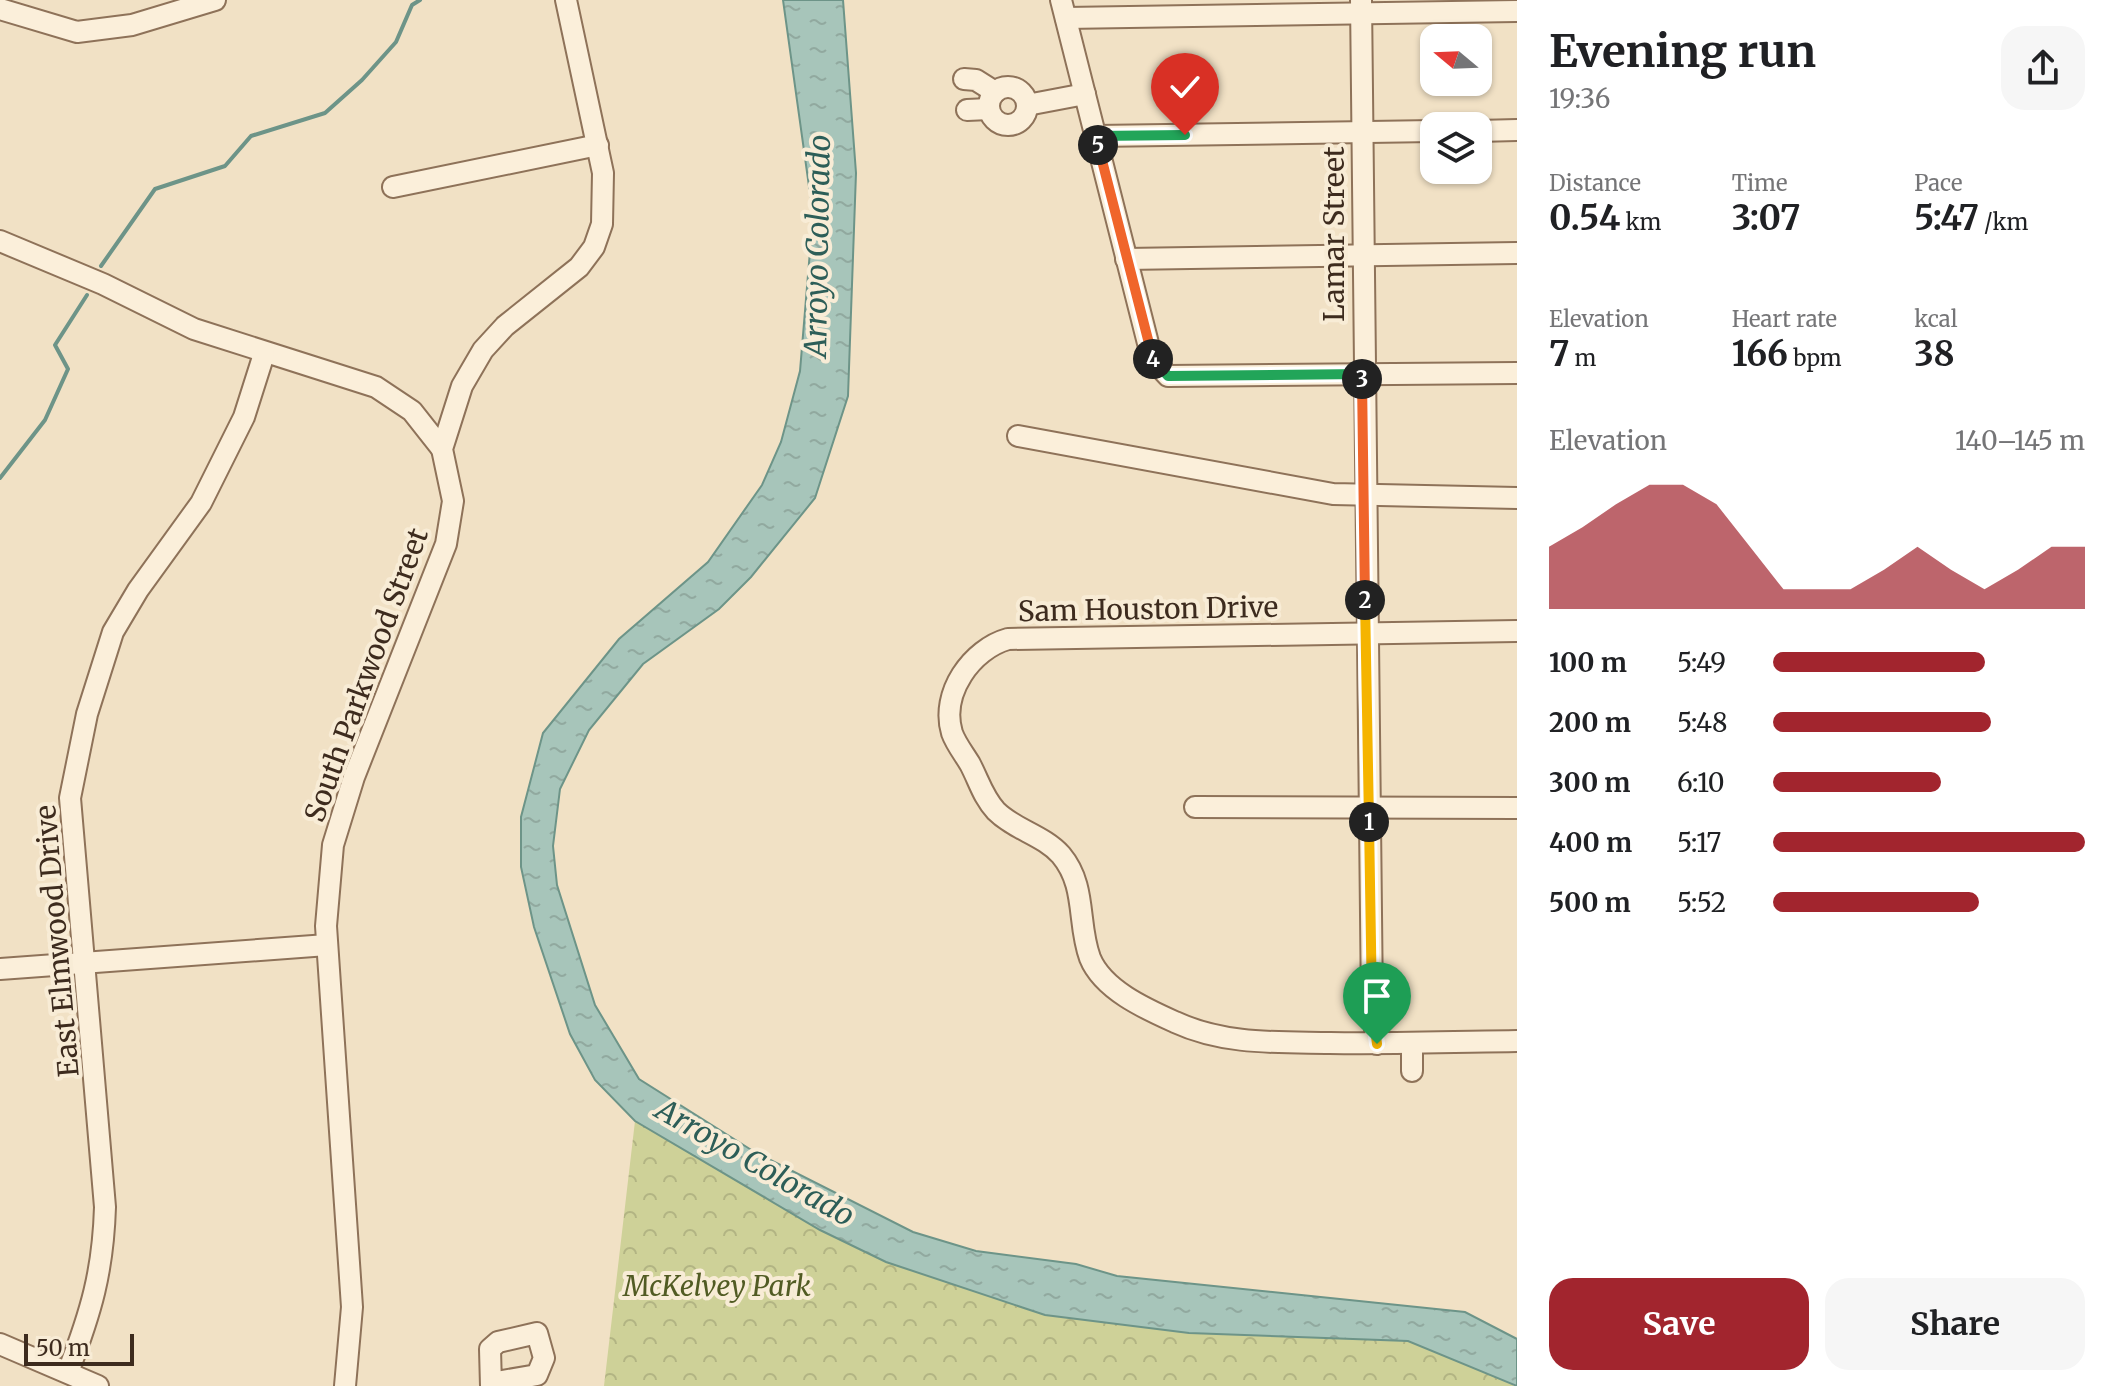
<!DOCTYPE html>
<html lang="en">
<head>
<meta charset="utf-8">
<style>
	:root { --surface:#fff; --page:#f6f6f6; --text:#202124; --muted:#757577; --accent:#a2252e }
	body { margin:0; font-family:Merriweather,serif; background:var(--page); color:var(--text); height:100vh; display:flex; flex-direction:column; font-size:30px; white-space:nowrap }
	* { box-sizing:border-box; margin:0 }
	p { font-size:26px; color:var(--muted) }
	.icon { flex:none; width:44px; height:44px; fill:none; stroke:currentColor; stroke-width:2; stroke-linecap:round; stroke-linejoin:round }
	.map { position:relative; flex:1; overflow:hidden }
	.side { display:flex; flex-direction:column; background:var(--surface); width:600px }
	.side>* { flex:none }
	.needle { width:52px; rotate:289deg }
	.buttons { position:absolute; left:1420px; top:24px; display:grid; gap:16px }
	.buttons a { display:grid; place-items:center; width:72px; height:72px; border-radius:16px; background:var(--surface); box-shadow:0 2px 6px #0004; font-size:40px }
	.scale { position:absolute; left:24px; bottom:20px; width:110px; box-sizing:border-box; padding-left:8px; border:4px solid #3d2b1e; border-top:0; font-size:22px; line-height:28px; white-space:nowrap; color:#3d2b1e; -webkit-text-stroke:6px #f8ecd6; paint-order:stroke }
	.pin { position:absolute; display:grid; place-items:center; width:68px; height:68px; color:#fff; margin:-82px -34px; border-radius:50% 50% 50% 0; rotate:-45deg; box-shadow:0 0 8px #0007 }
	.pin .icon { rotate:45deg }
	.km { position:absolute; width:40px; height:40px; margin:-20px; border-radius:50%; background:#222; color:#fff; font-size:22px; line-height:40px; text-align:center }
	.round { display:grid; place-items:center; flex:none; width:84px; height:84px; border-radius:24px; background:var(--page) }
	.headline { display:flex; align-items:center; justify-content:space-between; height:136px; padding:0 32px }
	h1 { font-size:44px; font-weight:700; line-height:60px }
	.stats { display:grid; grid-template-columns:repeat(3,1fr); gap:12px; height:136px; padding:8px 32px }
	.stats div { display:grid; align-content:center }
	.stats b { font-size:34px; font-weight:700 }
	.stats small { font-size:22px; font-weight:400 }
	.stats p { font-size:22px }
	.chart { height:224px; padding:16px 32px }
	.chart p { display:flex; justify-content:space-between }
	.chart svg { width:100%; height:144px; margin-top:8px; fill:var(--accent); opacity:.7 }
	.action { display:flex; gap:16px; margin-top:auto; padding:16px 32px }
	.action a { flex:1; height:92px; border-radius:24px; background:var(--accent); color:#fff; font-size:32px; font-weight:700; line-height:92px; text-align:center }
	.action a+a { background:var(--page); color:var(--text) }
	ul { padding:0 32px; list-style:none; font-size:26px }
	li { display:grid; grid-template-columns:128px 96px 1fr; align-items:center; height:60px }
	li i { height:20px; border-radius:10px; background:var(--accent) }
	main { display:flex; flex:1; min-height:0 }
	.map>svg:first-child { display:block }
</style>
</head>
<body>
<main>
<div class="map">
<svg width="1517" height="1386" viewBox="0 0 1517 1386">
	<defs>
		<pattern id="park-crowns" width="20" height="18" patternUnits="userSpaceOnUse" patternTransform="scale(2)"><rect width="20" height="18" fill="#ced198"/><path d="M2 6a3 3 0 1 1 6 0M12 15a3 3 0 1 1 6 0" fill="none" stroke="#b2b483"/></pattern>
		<pattern id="water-ripples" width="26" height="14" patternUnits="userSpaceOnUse" patternTransform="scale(2)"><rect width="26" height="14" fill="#a7c5ba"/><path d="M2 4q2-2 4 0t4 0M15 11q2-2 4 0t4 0" fill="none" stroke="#91a99f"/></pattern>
	</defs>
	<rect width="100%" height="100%" fill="#f1e1c5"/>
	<polygon fill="url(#park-crowns)" points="635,1121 820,1230 886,1262 1051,1316 1189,1333 1408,1341 1507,1380 1514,1386 604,1386"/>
	<polygon fill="url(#water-ripples)" stroke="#6d9488" stroke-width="2" points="783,0 843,0 856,173 848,396 815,498 751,577 719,609 643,664 589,730 560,789 553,846 557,885 595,1005 639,1079 753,1151 913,1232 976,1251 1076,1264 1117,1276 1465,1312 1517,1339 1517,1386 1408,1341 1189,1333 1045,1315 886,1262 820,1230 635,1121 595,1080 570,1034 534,927 521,867 521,817 543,733 619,639 708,562 762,485 781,442 800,371 813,215"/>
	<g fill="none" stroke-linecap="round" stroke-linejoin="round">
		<g stroke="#6d9488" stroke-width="4">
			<polyline points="101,266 155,189 225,166 251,136 325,113 362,80 396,42 412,5 420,0"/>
			<polyline points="0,478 45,420 68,369 55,345 87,295"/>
		</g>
		<g stroke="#8e7259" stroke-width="24">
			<g id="minor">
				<polyline points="1061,0 1152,359 1168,376 1517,373"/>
				<polyline points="1361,0 1372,1005 1377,1044"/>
				<polyline points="0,9 77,32 132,25 215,0"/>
				<polyline points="1066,18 1517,11"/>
				<polyline points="964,79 976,80 995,92"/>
				<circle cx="1008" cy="106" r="19"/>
				<polyline points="1027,105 1085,94"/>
				<polyline points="967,110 989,109"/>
				<polyline points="1478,131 1517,130"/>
				<polyline points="1096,136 1434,131"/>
				<polyline points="393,187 598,145"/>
				<polyline points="0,241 103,284 194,329 376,387 412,411 442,449"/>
				<polyline points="1126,259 1517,253"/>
				<polyline points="1018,436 1333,494 1517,498"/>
				<path d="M1517,631l-509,8c-36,10 -68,54 -56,94 4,11 12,21 18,31 9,17 13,33 26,47 19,19 47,24 65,44 26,31 16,68 29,103 13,32 56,51 85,64 50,23 102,20 155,21 62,1 125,-1 187,-2"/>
				<polyline points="1195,807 1517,808"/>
				<polyline points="0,969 327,945"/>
				<polyline points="1412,1043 1412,1071"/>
				<polyline points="0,1344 98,1386"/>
				<path d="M68,1372c23,-60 35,-100 37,-165l-35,-409 17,-84 26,-82 25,-42 63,-87 43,-86 20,-63"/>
				<polyline points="345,1386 352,1307 326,926 333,845 354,777 446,544 453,501 442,449 462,386 483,350 505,326 579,267 594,247 602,224 603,173 566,0"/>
				<polyline points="491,1386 490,1349 498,1342 537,1333 544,1358 537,1375 491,1383"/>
			</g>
		</g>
		<use href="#minor" stroke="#fbefda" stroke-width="20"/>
	</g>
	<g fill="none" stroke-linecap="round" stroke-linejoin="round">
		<g stroke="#fff" stroke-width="16">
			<polyline id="split-1" points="1369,822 1372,1005 1377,1044"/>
		</g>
		<g stroke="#fff" stroke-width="16">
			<polyline id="split-2" points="1365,600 1369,822"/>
		</g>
		<g stroke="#fff" stroke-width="16">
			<polyline id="split-3" points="1362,379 1365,600"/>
		</g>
		<g stroke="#fff" stroke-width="16">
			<polyline id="split-4" points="1153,359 1168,376 1362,374 1362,379"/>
		</g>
		<g stroke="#fff" stroke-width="16">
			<polyline id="split-5" points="1098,145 1153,359"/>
		</g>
		<g stroke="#fff" stroke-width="16">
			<polyline id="split-6" points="1098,145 1096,136 1185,135"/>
		</g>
		<use href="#split-1" stroke="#f5b400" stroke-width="10"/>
		<use href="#split-2" stroke="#f5b400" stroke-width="10"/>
		<use href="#split-3" stroke="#f0652b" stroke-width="10"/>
		<use href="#split-4" stroke="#22a559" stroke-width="10"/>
		<use href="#split-5" stroke="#f0652b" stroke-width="10"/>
		<use href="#split-6" stroke="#22a559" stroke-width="10"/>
	</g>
	<g text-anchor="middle" stroke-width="8" stroke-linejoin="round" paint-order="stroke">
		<g font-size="28" fill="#3d2b1e" stroke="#f8ecd6">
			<text transform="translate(1334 234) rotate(-90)" y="10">Lamar Street</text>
			<text transform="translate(1148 609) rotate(-1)" y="10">Sam Houston Drive</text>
			<text transform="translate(366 675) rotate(-70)" y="10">South Parkwood Street</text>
			<text transform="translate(57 941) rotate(-95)" y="10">East Elmwood Drive</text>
		</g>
		<g font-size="28" font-style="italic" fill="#515b23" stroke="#f8ecd6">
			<text x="717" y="1296">McKelvey Park</text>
		</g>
		<g font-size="30" font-style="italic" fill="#2d5e58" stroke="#f8ecd6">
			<text transform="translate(818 246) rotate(-89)" y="10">Arroyo Colorado</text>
			<text transform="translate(755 1163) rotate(30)" y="10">Arroyo Colorado</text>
		</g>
	</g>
</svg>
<div class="buttons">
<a><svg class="needle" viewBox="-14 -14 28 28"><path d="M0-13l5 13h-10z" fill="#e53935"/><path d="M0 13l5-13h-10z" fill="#757577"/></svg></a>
<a><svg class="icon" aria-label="layers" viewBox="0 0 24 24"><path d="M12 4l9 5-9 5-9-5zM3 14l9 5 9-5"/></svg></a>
</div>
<div class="scale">50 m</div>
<div class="pin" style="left:1377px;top:1044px;background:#1e9e55"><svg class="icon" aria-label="arrive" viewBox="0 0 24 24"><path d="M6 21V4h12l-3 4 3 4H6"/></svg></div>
<div class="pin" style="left:1185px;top:135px;background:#d93025"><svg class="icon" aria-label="check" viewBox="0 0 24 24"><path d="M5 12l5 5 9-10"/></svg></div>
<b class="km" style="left:1369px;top:822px">1</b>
<b class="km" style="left:1365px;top:600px">2</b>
<b class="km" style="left:1362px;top:379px">3</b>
<b class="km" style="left:1153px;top:359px">4</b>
<b class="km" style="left:1098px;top:145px">5</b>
</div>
<section class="side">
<div class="headline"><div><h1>Evening run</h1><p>19:36</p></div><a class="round"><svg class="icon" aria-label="share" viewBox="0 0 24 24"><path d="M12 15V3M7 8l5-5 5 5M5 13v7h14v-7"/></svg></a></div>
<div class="stats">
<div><p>Distance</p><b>0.54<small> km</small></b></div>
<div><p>Time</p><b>3:07</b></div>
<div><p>Pace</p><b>5:47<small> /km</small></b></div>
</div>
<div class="stats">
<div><p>Elevation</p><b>7<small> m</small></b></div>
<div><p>Heart rate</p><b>166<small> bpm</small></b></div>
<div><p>kcal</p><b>38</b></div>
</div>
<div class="chart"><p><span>Elevation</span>140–145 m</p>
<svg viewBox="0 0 160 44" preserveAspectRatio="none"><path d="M0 44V25L10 19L20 12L30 6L40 6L50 12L60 25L70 38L80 38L90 38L100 32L110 25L120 32L130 38L140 32L150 25L160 25V44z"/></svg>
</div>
<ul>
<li><b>100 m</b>5:49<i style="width:68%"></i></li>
<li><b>200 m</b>5:48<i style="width:70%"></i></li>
<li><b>300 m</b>6:10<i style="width:54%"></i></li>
<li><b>400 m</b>5:17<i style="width:100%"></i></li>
<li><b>500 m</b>5:52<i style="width:66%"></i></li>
</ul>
<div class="action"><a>Save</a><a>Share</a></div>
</section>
</main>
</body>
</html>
